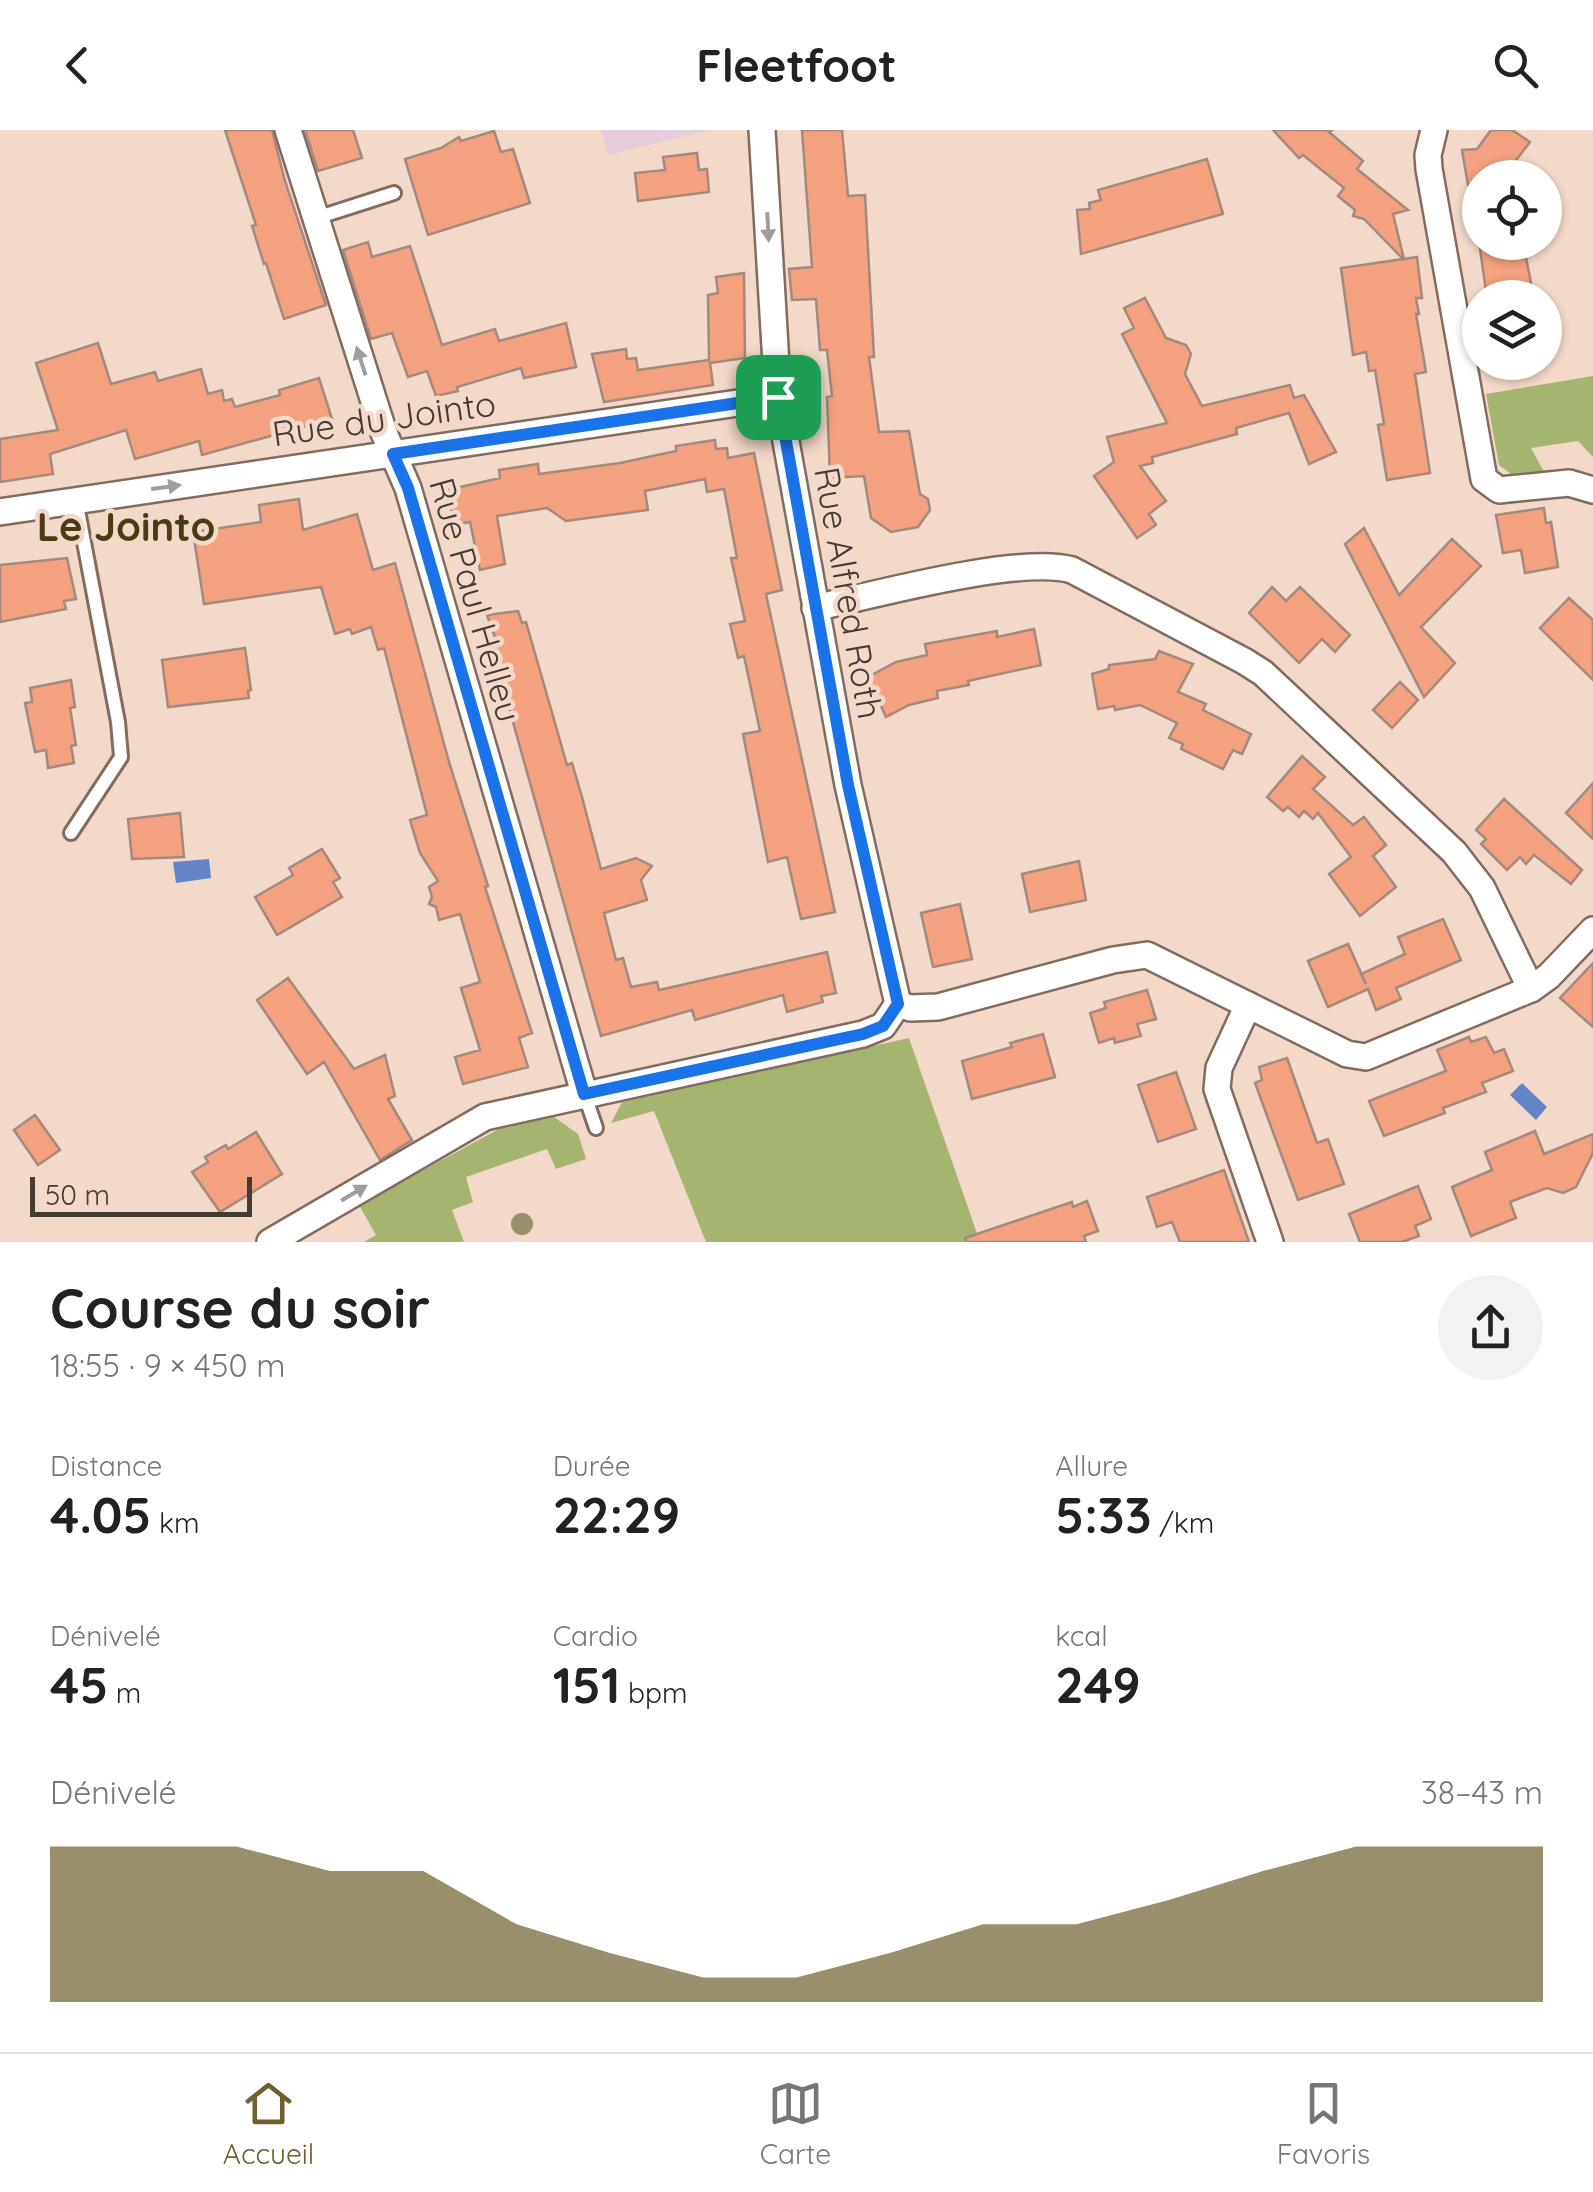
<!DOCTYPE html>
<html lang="fr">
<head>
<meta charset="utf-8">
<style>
	:root { --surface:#fff; --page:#f2f2f2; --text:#222; --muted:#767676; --line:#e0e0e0; --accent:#6f602d }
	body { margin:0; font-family:Quicksand,sans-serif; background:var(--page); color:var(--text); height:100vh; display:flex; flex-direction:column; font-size:38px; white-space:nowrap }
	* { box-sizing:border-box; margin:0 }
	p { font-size:32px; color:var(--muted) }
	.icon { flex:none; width:55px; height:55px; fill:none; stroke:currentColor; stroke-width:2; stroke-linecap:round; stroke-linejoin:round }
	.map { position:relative; height:1112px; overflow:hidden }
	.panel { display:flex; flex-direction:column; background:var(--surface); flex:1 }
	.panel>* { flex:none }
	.fabs { position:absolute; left:1462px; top:30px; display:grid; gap:20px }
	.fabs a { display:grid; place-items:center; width:100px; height:100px; border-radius:50%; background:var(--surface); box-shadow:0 2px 8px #0004; font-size:50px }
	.scale { position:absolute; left:30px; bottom:25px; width:222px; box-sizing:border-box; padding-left:10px; border:5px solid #453b35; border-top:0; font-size:28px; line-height:35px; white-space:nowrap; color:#453b35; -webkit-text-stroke:8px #f3d9ca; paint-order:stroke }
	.pin { position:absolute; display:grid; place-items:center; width:85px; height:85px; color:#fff; margin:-42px; border-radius:20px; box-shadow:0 5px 15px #0006 }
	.round { display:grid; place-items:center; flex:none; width:105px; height:105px; border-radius:52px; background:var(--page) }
	.headline { display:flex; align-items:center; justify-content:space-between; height:170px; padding:0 50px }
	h1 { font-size:55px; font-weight:800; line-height:75px }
	.figures { display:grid; grid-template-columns:repeat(3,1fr); gap:15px; height:170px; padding:10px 50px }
	.figures div { display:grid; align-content:center }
	.figures b { font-size:50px; font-weight:800 }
	.figures small { font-size:28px; font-weight:400 }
	.figures p { font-size:28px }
	.chart { height:280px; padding:20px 50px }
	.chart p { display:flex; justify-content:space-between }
	.chart svg { width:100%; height:180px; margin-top:10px; fill:var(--accent); opacity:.7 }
	header { display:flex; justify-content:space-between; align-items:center; height:130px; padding:0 50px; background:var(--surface); font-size:45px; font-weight:800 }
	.dock { display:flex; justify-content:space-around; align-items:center; height:140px; border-top:2px solid var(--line); background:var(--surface); font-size:28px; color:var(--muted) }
	.dock a { display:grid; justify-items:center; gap:5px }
	.dock .selected { color:var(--accent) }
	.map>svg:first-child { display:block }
</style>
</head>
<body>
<header><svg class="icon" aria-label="back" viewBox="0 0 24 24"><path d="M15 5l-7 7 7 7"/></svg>Fleetfoot<svg class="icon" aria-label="search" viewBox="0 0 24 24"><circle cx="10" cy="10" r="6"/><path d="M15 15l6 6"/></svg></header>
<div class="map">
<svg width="1593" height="1112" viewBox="0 0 1593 1112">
	<rect width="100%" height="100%" fill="#f3d9ca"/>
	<polygon fill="#e4cdda" points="601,0 712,0 608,25"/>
	<g fill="#a5b570">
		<polygon points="1593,246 1593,327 1578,311 1531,318 1544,342 1511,344 1499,335 1486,264"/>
		<polygon points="909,908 980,1112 706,1112 654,981 611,993 622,972"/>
		<polygon points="554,987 578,1004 586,1029 556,1039 547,1019 466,1047 473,1072 452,1080 464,1112 364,1112 376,1105 359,1075 499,999"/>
	</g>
	<g fill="#6285c7">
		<polygon points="209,729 211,748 176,753 173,732"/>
		<polygon points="1522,953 1547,977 1536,990 1510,965"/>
	</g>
	<g fill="#f3a17e" stroke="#a3897e" stroke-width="2.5">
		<polygon points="225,0 272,0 285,51 326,175 284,189 266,133 264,134 252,96 256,95"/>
		<polygon points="305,0 353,0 362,28 318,41"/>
		<polygon points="802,0 842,0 848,66 865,65 874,227 869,227 879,302 909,301 920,364 928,369 930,380 918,397 891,402 871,388 864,346 830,348 827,267 832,266 827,220 820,220 816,169 792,170 789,139 812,137"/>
		<polygon points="1273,0 1332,0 1329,2 1363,31 1357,39 1408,80 1393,84 1404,129 1417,127 1422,168 1416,168 1419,184 1416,184 1426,242 1415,244 1430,343 1387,350 1378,295 1384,294 1375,240 1369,241 1366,222 1353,225 1341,138 1403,129 1364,89 1353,86 1355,80 1338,66 1344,58 1303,25 1299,28"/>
		<polygon points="1491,0 1512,0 1530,12 1504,46 1480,48 1480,52 1468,55 1462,20 1477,19"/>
		<polygon points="494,1 501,22 513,19 530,73 428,105 405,29 441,18 459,7 461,11"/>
		<polygon points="697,23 699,40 707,39 709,62 638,71 635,43 665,40 663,27"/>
		<polygon points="1207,29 1223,84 1081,124 1077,80 1090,79 1089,73 1101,70 1098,60"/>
		<polygon points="368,112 372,127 410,116 442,215 495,199 499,211 566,193 576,237 524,248 521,238 457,257 458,261 436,266 427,241 408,247 392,203 371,209 343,120"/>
		<polygon points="1479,112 1523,112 1534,168 1487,168"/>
		<polygon points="744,143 745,228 710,233 713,255 604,272 592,224 626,219 627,229 636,228 638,240 709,230 708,165 718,163 716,147"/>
		<polygon points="1145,168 1166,208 1186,215 1191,224 1185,244 1202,276 1290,255 1294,268 1304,265 1336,322 1309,334 1289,283 1236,298 1237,304 1152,327 1153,333 1140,336 1166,371 1149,384 1156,395 1137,408 1094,346 1114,332 1107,307 1167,293 1122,204 1134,198 1124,178"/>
		<polygon points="98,213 111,254 155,242 158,251 201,239 208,264 222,260 224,271 232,269 235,277 280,265 279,260 319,248 332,289 202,325 199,311 135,329 126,300 50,324 53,344 0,352 0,309 58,300 36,233"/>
		<polygon points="715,310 716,319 727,318 728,328 754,323 782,460 766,464 835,782 801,789 787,727 768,732 743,604 760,601 744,526 738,528 730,494 745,491 731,428 737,428 724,359 707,362 705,349 645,361 648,380 566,391 547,378 497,386 505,434 480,440 470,392 454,395 447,360 500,348 499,340 538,334 539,344 620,333 676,321 676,316"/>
		<polygon points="299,369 303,400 357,384 373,440 395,433 449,632 488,756 485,757 532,903 519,908 528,937 463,954 455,927 480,920 461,858 480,852 460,784 439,790 436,777 429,774 432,767 429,757 438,751 420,723 410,690 427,685 384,518 378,520 371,497 352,504 350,499 335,504 321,457 204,474 193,402 261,392 259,375"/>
		<polygon points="1544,378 1546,393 1551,392 1558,437 1525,443 1521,420 1503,423 1496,385"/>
		<polygon points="1364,398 1399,465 1452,409 1481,436 1421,497 1455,533 1424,567 1345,414"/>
		<polygon points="67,428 76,469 64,471 66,479 0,492 0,435"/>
		<polygon points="1272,457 1286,471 1300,457 1350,505 1335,522 1322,509 1299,533 1249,483"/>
		<polygon points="1569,468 1593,490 1593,550 1540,498"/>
		<polygon points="518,481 522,493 526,492 567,635 572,633 582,667 601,739 636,728 652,736 641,750 647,770 604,783 616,830 623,828 631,857 657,852 659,860 827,822 836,863 821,866 823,872 787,882 783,865 695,890 692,880 601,906 493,521 497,513 487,485"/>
		<polygon points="1034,499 1041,535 968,551 969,555 937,561 938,568 909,575 886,587 868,547 896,532 927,525 925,514 997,501 997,507"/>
		<polygon points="245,518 251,560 248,561 249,568 168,577 162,530"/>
		<polygon points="1159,521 1193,534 1178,562 1206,574 1203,580 1251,604 1242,624 1233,620 1223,639 1181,619 1183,614 1169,608 1177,593 1140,575 1115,580 1114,576 1098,579 1092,544 1109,539 1109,535 1155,529"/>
		<polygon points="71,550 75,577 70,578 76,615 71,616 74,633 48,638 46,620 35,622 25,573 32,572 30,558"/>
		<polygon points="1400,552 1418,570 1392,598 1373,580"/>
		<polygon points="1302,626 1325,647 1313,659 1353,695 1364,687 1386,715 1373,726 1396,757 1360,786 1329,744 1351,727 1318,683 1313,689 1304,681 1299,687 1288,677 1283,681 1267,667"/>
		<polygon points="1593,653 1593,709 1566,683"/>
		<polygon points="1504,669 1582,740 1571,754 1534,725 1526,734 1520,727 1507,740 1481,714 1486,709 1476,700"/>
		<polygon points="180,683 184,727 132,729 128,689"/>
		<polygon points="322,719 340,748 333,752 342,767 277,805 255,767 293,745 289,738"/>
		<polygon points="1079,731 1086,770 1030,782 1022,744"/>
		<polygon points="960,774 972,829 933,837 921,783"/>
		<polygon points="1443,789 1461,830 1396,858 1401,869 1376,880 1368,859 1328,877 1308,831 1348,814 1366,854 1361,844 1405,824 1398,807"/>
		<polygon points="1593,833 1593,897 1560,868"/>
		<polygon points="288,848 354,939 385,925 395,966 388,969 412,1010 380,1030 324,932 307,944 257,870"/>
		<polygon points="1147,860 1156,889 1137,894 1141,906 1115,913 1114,908 1099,913 1090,883 1106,878 1104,872"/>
		<polygon points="1043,904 1055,947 972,969 962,931 1012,917 1010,913"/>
		<polygon points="1469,907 1471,912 1486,907 1494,923 1504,919 1513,941 1482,953 1486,962 1443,978 1445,983 1384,1006 1369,971 1446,941 1437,920"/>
		<polygon points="1287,928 1317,1013 1328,1009 1344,1054 1298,1070 1255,953 1262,950 1259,937"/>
		<polygon points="1176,942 1196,999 1158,1012 1138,955"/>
		<polygon points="35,985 60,1020 38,1035 14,1000"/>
		<polygon points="1535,1001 1544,1024 1593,1004 1593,1023 1576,1057 1563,1063 1547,1058 1510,1072 1516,1088 1471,1106 1452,1057 1492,1040 1485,1022"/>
		<polygon points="256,1002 282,1044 220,1082 192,1042 208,1032 205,1027 226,1015 228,1019"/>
		<polygon points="1224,1040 1249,1112 1180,1112 1172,1092 1157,1097 1147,1067"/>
		<polygon points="1418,1056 1431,1089 1415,1096 1419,1106 1402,1112 1360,1112 1349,1084"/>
		<polygon points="1087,1071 1098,1101 1084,1106 1086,1112 966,1112 965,1108 1072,1072 1073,1077"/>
	</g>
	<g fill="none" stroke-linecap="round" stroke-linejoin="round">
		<g stroke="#836c5f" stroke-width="18">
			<g id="lane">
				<polyline points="316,88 394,63"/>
				<polyline points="71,703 121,627 118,592 76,370"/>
				<polyline points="584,963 596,998"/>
			</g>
		</g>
		<g stroke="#836c5f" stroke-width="30">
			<g id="street">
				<polyline points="288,0 384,303 408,358 584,963"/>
				<polyline points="762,0 778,267 848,655 898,874"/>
				<polyline points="1434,0 1428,25 1429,39 1484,349 1499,360 1569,353 1593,360"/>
				<polyline points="0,382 778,267"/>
				<path d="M815,478c58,-13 206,-53 257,-38l172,91 19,12 191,179 28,36 49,101"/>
				<polyline points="898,874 910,878 938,877 1113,830 1147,825 1347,924 1366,927 1531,859 1549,846 1593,800"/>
				<polyline points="1248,875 1219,938 1217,959 1270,1112"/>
				<polyline points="270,1112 485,987 863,904 883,896 898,874"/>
			</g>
		</g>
		<use href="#lane" stroke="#fff" stroke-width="12"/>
		<use href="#street" stroke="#fff" stroke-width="25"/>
	</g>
	<circle fill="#969068" cx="522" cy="1094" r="11"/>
	<defs><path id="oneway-solid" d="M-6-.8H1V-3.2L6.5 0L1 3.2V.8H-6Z" transform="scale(2.5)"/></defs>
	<g fill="#a29d9a">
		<use href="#oneway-solid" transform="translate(768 97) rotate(87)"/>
		<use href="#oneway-solid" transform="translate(361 231) rotate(-108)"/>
		<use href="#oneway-solid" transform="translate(166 357) rotate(-8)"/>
		<use href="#oneway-solid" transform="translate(354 1063) rotate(-31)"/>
	</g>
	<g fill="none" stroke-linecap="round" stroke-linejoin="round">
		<g stroke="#fff" stroke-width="20">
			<polygon id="route" points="778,267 848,655 898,874 883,896 863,904 584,964 408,358 393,324"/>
		</g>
		<use href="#route" stroke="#1a73e8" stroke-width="12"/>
	</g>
	<g text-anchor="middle" stroke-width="9" stroke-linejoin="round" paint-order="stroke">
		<g font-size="35" fill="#453b35" stroke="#f3d9ca">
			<text transform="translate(384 289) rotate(-8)" y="12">Rue du Jointo</text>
			<text transform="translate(848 463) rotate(80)" y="12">Rue Alfred Roth</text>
			<text transform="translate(475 470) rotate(74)" y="12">Rue Paul Helleu</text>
		</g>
		<g font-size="40" font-weight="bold" fill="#483c13" stroke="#f3d9ca">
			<text x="126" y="411">Le Jointo</text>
		</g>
	</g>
</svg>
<div class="fabs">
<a><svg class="icon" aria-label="locate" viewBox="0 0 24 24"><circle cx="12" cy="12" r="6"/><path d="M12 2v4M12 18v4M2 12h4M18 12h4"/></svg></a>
<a><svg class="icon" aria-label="layers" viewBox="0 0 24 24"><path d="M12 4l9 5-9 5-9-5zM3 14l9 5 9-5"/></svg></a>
</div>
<div class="scale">50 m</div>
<div class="pin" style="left:778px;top:267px;background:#1e9e55"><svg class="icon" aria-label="arrive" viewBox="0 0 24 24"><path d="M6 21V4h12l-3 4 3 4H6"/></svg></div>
</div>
<section class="panel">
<div class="headline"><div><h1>Course du soir</h1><p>18:55 · 9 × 450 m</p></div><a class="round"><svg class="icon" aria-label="share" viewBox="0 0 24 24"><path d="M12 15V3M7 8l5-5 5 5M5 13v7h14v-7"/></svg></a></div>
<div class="figures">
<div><p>Distance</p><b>4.05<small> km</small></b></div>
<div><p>Durée</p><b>22:29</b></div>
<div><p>Allure</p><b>5:33<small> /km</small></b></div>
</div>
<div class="figures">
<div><p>Dénivelé</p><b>45<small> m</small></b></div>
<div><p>Cardio</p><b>151<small> bpm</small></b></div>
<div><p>kcal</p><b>249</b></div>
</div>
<div class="chart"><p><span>Dénivelé</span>38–43 m</p>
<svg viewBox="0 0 160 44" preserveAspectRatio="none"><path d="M0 44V6L10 6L20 6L30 12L40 12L50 25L60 32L70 38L80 38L90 32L100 25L110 25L120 19L130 12L140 6L150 6L160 6V44z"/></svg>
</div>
</section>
<nav class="dock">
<a class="selected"><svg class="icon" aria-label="home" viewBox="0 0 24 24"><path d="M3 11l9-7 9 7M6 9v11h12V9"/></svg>Accueil</a>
<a><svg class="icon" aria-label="map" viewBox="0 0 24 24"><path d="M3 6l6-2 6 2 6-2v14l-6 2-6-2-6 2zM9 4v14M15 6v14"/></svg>Carte</a>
<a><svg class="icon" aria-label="saved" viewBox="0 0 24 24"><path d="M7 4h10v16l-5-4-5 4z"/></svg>Favoris</a>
</nav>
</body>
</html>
